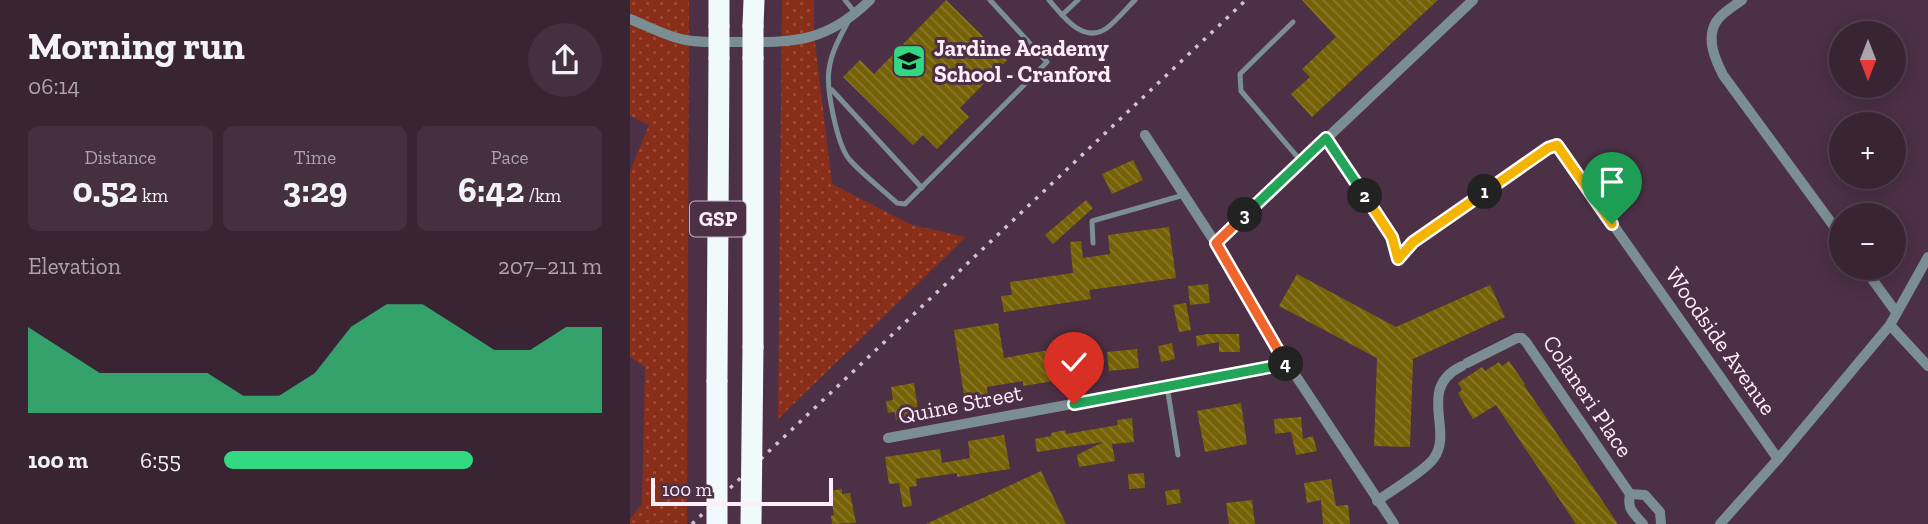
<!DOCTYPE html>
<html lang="en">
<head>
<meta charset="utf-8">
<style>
	:root { --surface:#392434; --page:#443040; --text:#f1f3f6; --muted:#aba4ac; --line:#53414f; --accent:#33d882 }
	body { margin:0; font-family:"Zilla Slab",serif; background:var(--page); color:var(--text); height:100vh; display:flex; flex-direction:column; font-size:26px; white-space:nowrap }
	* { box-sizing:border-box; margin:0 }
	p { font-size:23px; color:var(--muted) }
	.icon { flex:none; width:38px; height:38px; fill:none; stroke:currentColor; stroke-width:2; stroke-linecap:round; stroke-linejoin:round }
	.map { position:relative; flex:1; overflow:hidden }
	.drawer { display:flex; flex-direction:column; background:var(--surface); width:630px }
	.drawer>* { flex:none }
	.needle { width:46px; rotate:180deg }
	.fabs { position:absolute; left:1199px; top:21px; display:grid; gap:14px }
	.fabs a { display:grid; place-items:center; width:77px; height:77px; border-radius:50%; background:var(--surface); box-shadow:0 4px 18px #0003,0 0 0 2px var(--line); font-size:35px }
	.scale { position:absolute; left:21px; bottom:18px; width:182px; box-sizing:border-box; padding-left:7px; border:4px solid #ffedfa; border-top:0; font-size:19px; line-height:24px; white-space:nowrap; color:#ffedfa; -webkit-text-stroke:5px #4c3046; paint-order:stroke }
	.pin { position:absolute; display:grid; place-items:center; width:60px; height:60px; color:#fff; margin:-72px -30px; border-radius:50% 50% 50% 0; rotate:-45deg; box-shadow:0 0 7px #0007 }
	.pin .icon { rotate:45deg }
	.km { position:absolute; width:35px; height:35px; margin:-18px; border-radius:50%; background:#222; color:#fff; font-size:19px; line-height:35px; text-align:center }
	.round { display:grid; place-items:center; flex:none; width:74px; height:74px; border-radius:37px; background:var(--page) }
	.overview { display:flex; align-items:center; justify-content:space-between; height:119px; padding:0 28px }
	h1 { font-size:38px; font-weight:700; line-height:52px }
	.stats { display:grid; grid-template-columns:repeat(3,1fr); gap:10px; height:119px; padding:7px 28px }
	.stats div { display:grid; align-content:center; border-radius:10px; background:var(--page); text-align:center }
	.stats b { font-size:35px; font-weight:700 }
	.stats small { font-size:19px; font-weight:400 }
	.stats p { font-size:19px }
	.chart { height:196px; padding:14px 28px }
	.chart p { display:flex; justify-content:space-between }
	.chart svg { width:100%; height:126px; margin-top:7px; fill:var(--accent); opacity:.7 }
	ul { padding:0 28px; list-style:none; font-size:23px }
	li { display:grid; grid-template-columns:112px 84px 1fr; align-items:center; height:52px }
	li i { height:18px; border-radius:9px; background:var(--accent) }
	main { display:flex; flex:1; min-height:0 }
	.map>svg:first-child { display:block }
</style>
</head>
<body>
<main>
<section class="drawer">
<div class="overview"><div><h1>Morning run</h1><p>06:14</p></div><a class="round"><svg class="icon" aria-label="share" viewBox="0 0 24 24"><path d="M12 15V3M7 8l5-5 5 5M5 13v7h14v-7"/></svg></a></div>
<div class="stats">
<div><p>Distance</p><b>0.52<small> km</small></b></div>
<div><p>Time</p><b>3:29</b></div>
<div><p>Pace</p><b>6:42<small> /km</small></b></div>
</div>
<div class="chart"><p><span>Elevation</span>207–211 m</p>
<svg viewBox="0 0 160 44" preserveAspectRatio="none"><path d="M0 44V14L10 22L20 30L30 30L40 30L50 30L60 38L70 38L80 30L90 14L100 6L110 6L120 14L130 22L140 22L150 14L160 14V44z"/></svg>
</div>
<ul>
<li><b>100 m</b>6:55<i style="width:66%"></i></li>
</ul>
</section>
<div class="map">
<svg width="1298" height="524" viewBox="0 0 1298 524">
	<defs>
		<pattern id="grass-dots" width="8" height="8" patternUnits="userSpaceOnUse" patternTransform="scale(1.75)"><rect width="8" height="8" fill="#892e19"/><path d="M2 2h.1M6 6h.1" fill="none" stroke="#9b4d3b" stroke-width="1.8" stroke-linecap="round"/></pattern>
		<pattern id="building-back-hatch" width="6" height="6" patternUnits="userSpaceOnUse" patternTransform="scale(1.75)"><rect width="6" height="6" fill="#766206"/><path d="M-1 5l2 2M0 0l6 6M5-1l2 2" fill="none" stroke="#8b792b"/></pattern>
	</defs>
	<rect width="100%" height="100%" fill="#4c3046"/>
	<g fill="url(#grass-dots)">
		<polygon points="0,0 59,0 57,524 0,524 0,519 12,504 15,367 0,357 0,171 19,125 0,116"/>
		<polygon points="152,0 184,0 184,34 202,184 282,225 336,237 148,419"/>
	</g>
	<g fill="url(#building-back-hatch)">
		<polygon points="316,0 377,60 330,108 339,117 307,149 293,135 283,145 213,77 230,60 244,74"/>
		<polygon points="672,0 808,0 682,117 661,94 680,77 672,69 706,37"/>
		<polygon points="503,160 513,180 482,194 472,174"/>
		<polygon points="456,200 463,208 423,244 415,235"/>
		<polygon points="539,227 546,278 459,290 461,299 374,312 371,296 382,295 380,282 443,273 440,242 451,241 453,258 480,254 478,235"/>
		<polygon points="667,274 766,327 860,285 875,317 783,359 780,447 744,446 747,358 649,306"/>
		<polygon points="578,284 580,303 560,305 558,286"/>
		<polygon points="556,303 561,330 549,332 543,305"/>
		<polygon points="368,323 374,358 430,348 436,379 393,386 393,381 357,387 358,398 335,402 324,330"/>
		<polygon points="577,334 609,334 610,352 589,352 589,342 567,346 566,336"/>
		<polygon points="542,343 545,359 531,362 528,346"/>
		<polygon points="507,349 509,368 479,371 477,352"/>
		<polygon points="879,361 895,384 894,385 988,524 946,524 866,405 843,419 828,393 832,390 828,383 852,367 855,371 869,362 872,366"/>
		<polygon points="284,383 289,416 266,420 265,412 258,413 256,401 263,400 261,387"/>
		<polygon points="611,403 617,444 575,452 567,411"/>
		<polygon points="671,417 673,439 683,436 687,451 666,455 661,432 645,434 644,419"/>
		<polygon points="502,418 504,442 482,444 485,461 449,467 447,455 473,442 407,452 405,439 421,436 421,433 435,430 436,434 488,425 487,420"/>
		<polygon points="374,435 380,469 327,477 327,473 286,479 287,486 279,487 282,506 273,507 269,483 259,484 255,457 310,449 312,463 340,458 338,441"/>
		<polygon points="411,471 436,524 296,524 383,484"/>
		<polygon points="514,473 515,488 499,489 498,474"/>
		<polygon points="701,479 706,506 718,505 720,524 693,524 691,500 677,503 674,483"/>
		<polygon points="212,489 212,494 220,493 226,523 202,524 201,516 204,515 200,491"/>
		<polygon points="549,489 551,503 537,505 535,491"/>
		<polygon points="622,500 625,524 599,524 596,503"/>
	</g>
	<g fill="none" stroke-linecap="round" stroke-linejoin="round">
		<polyline stroke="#a68fa1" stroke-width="2" stroke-dasharray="2 5" stroke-linecap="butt" points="703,150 763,237 764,245"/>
		<g stroke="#7b8e93" stroke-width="5">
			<polyline points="215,0 226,14"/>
			<path d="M419,0c14,16 34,45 58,28 10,-8 19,-19 28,-28"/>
			<polyline points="432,15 448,0"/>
			<path d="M219,20c-8,15 -18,32 -20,50 -3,19 8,74 20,89 14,16 33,30 48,44l8,1 142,-142 -57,-62"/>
			<polyline points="663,22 610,74 611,91 671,161"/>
			<polyline points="202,90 292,188"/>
			<polyline points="463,243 462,221 554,195"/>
			<polyline points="537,386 548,455"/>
		</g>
		<g stroke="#7b8e93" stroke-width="10">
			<path d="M1112,0c-8,6 -21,13 -26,22 -10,17 -1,37 7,53l118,161"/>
			<path d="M0,19c18,7 37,18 56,21 16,3 33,2 49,2 58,0 90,2 135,-42"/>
			<polyline points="515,135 592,253 658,364 764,524"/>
			<polyline points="586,243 843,0"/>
			<polyline points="768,259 783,242 918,148 927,145 1148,459"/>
			<polyline points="1234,268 1266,312"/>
			<polyline points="1260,325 1298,366"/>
			<path d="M837,363l50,-25h5l4,4 104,152c-3,16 3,18 13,30"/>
			<polyline points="258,438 658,364"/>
			<polyline points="1000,494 1015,495 1030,512 1031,524"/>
			<path d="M747,501c14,-10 49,-31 57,-43 20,-28 -18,-70 28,-92"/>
			<polyline points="1090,524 1148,459 1260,325 1298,257"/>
		</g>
		<g stroke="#f0f9fc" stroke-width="21">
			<polyline points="89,0 89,26"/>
			<polyline points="123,26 124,0"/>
			<polyline points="123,58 123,347"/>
			<polyline points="87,381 89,58"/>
		</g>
		<polyline stroke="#d5c1d0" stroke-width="3.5" stroke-dasharray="3.5 7" stroke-linecap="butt" points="62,524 616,0"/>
		<g stroke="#f0f9fc" stroke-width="21">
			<polyline points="123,26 123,58"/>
			<polyline points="89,58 89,26"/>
			<polyline points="87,524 87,381"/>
			<polyline points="121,524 123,347"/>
		</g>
	</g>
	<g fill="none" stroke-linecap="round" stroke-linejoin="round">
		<g stroke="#fff" stroke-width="14">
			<polyline id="split-1" points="855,192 918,148 927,145 982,224"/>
		</g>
		<g stroke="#fff" stroke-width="14">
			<polyline id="split-2" points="735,196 762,237 768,259 783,242 855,192"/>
		</g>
		<g stroke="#fff" stroke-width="14">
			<polyline id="split-3" points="615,215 696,138 735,196"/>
		</g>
		<g stroke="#fff" stroke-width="14">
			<polyline id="split-4" points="615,215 586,243 656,364"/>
		</g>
		<g stroke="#fff" stroke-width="14">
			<polyline id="split-5" points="444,404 656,364"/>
		</g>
		<use href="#split-1" stroke="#f5b400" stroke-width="9"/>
		<use href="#split-2" stroke="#f5b400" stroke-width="9"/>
		<use href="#split-3" stroke="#22a559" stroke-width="9"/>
		<use href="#split-4" stroke="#f0652b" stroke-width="9"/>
		<use href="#split-5" stroke="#22a559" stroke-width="9"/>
	</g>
	<defs>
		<g id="school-square" transform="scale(1.75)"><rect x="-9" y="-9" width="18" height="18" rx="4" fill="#33d882" stroke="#4c3046"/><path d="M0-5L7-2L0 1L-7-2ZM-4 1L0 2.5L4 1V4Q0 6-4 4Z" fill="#111"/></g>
	</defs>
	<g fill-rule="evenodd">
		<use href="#school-square" x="279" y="61"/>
	</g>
	<g text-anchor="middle" stroke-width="6" stroke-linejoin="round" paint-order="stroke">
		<rect fill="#4c3046" stroke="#c9b4c4" stroke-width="2" x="60" y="201.5" width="56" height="35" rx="5"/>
		<g font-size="21" font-weight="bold" fill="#ffedfa">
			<text x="88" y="226">GSP</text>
		</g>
		<g font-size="23" font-weight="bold" fill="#ffedfa" stroke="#4c3046" text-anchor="start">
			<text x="304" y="56">Jardine Academy<tspan x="304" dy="26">School - Cranford</tspan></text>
		</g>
		<g font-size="23" fill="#ffedfa" stroke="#4c3046">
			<text transform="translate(1091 341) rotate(55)" y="8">Woodside Avenue</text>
			<text transform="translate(958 396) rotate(56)" y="8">Colaneri Place</text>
			<text transform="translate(330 404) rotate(-11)" y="8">Quine Street</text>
		</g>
	</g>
</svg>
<div class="fabs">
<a><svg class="needle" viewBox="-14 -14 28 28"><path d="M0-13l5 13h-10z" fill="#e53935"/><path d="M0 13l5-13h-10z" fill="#aba4ac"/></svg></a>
<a>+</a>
<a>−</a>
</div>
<div class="scale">100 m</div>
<div class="pin" style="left:982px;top:224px;background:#1e9e55"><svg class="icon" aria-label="arrive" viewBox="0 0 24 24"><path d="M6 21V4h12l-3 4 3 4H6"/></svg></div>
<div class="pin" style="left:444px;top:404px;background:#d93025"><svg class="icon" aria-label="check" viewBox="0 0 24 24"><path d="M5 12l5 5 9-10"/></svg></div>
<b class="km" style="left:855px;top:192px">1</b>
<b class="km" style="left:735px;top:196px">2</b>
<b class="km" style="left:615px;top:215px">3</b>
<b class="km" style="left:656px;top:364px">4</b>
</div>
</main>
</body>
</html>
